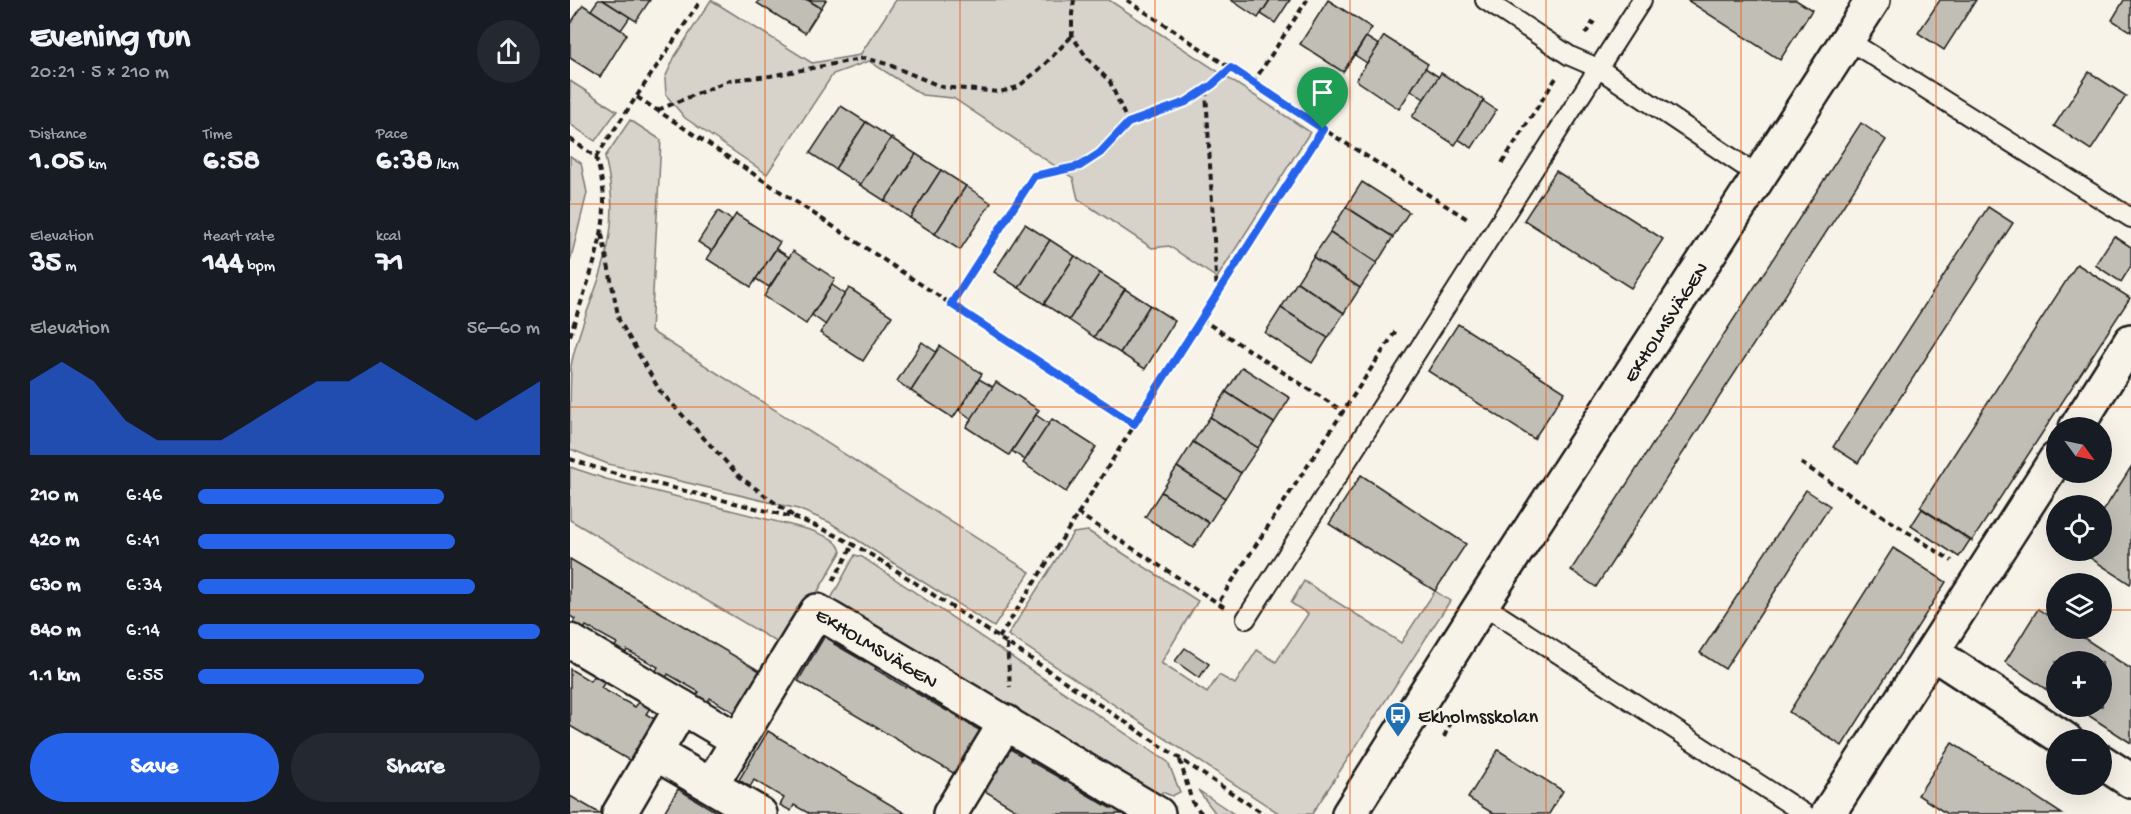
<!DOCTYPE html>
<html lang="en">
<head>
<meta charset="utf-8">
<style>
	:root { --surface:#171b24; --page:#242831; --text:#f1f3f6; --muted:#9ea1a6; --accent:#2563eb }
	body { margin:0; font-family:"Gochi Hand",sans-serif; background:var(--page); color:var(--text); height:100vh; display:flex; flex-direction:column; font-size:22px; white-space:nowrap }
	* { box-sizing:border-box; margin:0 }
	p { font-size:20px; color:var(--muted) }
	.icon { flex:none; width:33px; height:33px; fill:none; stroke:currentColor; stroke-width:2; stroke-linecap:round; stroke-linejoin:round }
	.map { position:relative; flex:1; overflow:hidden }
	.panel { display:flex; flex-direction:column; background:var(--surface); width:570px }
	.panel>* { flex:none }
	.needle { width:39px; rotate:123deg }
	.controls { position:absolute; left:1476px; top:417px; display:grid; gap:12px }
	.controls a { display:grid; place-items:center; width:66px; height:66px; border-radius:50%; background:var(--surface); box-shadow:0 6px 24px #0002; font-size:30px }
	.pin { position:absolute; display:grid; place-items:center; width:51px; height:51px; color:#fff; margin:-62px -26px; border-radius:50% 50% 50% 0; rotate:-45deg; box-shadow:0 0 6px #0007 }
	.pin .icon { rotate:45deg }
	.round { display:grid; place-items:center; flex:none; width:63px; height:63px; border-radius:32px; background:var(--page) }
	.summary { display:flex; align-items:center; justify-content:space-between; height:102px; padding:0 30px }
	h1 { font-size:33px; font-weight:800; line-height:45px }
	.stats { display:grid; grid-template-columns:repeat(3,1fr); gap:9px; height:102px; padding:6px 30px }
	.stats div { display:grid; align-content:center }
	.stats b { font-size:30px; font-weight:800 }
	.stats small { font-size:16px; font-weight:400 }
	.stats p { font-size:16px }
	.chart { height:168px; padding:12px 30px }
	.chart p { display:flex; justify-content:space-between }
	.chart svg { width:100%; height:108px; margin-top:6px; fill:var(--accent); opacity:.7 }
	.primary-button { display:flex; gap:12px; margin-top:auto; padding:12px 30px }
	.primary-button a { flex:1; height:69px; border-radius:36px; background:var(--accent); color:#fff; font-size:24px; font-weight:800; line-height:69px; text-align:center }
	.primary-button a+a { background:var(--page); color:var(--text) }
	ul { padding:0 30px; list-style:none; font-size:20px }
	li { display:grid; grid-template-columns:96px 72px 1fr; align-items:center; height:45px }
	li i { height:15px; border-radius:8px; background:var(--accent) }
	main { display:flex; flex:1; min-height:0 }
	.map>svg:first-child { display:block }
</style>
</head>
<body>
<main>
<section class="panel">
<div class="summary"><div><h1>Evening run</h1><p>20:21 · 5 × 210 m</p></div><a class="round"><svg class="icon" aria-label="share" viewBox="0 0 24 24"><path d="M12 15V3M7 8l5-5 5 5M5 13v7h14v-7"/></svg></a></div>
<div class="stats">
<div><p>Distance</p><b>1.05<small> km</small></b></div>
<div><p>Time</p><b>6:58</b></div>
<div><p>Pace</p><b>6:38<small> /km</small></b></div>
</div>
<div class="stats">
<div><p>Elevation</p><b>35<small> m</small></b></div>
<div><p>Heart rate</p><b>144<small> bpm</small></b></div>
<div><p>kcal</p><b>71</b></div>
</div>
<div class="chart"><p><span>Elevation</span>56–60 m</p>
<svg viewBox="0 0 160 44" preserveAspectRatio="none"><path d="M0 44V14L10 6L20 14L30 30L40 38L50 38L60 38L70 30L80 22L90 14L100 14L110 6L120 14L130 22L140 30L150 22L160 14V44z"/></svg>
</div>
<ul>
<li><b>210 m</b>6:46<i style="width:72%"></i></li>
<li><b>420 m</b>6:41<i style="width:75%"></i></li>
<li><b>630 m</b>6:34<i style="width:81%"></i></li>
<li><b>840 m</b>6:14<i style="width:100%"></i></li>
<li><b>1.1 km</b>6:55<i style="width:66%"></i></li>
</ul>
<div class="primary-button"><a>Save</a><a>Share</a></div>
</section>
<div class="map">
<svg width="1561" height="814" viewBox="0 0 1561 814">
	<rect width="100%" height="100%" fill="#f7f3e8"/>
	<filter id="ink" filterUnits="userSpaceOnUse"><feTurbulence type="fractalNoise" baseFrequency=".0167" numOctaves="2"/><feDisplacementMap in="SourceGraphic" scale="12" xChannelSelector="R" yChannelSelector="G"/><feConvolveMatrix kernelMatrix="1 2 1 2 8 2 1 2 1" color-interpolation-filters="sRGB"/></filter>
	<g filter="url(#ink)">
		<g fill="#d7d3cb" stroke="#7a7874" stroke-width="1.5">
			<polygon points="141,0 242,63 290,55 326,0 539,0 740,132 647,278 599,246 582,248 508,199 503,178 383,98 352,95 299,61 263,74 197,174 115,118 96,95 95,78 105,56"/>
			<polygon points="0,81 47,111 25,141 0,124"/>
			<path d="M60,120l31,20 -10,191 379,241 -36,55 -165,-105 -31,-13 -190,-45 -38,-15c0,-25 0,-59 1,-83 8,-45 33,-86 39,-132 4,-25 1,-52 -5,-77z"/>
			<polygon points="0,156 11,163 17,193 0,262"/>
			<path d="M0,467l36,12 204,51c12,5 28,8 31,22l-56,95 -215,-127z"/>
			<polygon points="518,531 628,601 591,663 637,693 649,675 665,684 687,650 706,662 738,614 721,603 734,581 831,643 865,591 880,601 742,814 710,814 438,635 503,533"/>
			<polygon points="285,555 292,557 598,762 610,792 602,796 592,792 587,801 257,606"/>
			<polygon points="628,790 664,814 646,814"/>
		</g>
		<g fill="#c0beb5" stroke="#1c1c1c" stroke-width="1.5">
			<polygon points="28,0 33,0 60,17 51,30 21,10"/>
			<polygon points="33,0 80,0 66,21"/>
			<polygon points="189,0 238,0 251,8 235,33 187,3"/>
			<polygon points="238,0 256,0 251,8"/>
			<polygon points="661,0 700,0 688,18"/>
			<polygon points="700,0 720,0 705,23 691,14"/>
			<polygon points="758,0 802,28 773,72 730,44"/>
			<polygon points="1117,0 1226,0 1242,10 1210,60"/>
			<polygon points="1370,0 1406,0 1374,50 1348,33"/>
			<polygon points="1554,0 1561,0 1561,32 1542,20"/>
			<polygon points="13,5 57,34 30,77 0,58 0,24"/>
			<polygon points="814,36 858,64 829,109 786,80"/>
			<polygon points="796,37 809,45 797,63 785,55"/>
			<polygon points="855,68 869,77 854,99 841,90"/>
			<polygon points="1519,72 1556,96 1521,150 1484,126"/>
			<polygon points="871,73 914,100 885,145 842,117"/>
			<polygon points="913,101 926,110 902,148 888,139"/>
			<polygon points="271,106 296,122 265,169 240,153"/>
			<polygon points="296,122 321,138 290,185 265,169"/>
			<polygon points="1291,123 1316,140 1026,587 1001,570"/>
			<polygon points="321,138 346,154 315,201 290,185"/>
			<polygon points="346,154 371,170 340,218 315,201"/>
			<polygon points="371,170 396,186 365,234 340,218"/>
			<polygon points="986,171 1093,239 1061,288 954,220"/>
			<polygon points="792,182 839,212 823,237 776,207"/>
			<polygon points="396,186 421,203 390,250 365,234"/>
			<polygon points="776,207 823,237 807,263 760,232"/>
			<polygon points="1418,207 1443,223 1288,463 1263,447"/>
			<polygon points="148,211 162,220 142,251 128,242"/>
			<polygon points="166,214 210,242 181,287 137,259"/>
			<polygon points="455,224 480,240 449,288 424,272"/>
			<polygon points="760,232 807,263 790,288 743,257"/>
			<polygon points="1544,236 1561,247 1561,266 1551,282 1525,265"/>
			<polygon points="480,240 505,256 474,304 449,288"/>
			<polygon points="206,249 219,257 199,287 186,279"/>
			<polygon points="223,251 265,279 236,324 194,296"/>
			<polygon points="505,256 530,273 499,320 474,304"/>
			<polygon points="743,257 790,288 774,313 727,282"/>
			<polygon points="1507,264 1560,298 1402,541 1350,507"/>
			<polygon points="530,273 555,289 524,337 499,320"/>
			<polygon points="727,282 774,313 758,338 711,308"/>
			<polygon points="262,285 275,294 256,325 242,315"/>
			<polygon points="279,288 322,316 293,361 250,333"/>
			<polygon points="555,289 580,305 550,353 524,337"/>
			<polygon points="580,305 605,321 575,369 550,353"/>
			<polygon points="711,308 758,338 742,363 695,333"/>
			<polygon points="888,324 995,392 964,439 858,371"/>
			<polygon points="352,342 366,352 341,391 327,381"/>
			<polygon points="370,346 412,374 383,418 341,391"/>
			<polygon points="672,367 720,398 704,423 656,392"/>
			<polygon points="409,379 423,387 402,419 389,410"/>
			<polygon points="426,382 469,410 439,455 396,427"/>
			<polygon points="656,392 704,423 688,448 640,417"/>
			<polygon points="466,415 479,424 455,460 442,451"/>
			<polygon points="640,417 688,448 671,473 623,442"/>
			<polygon points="482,419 526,447 496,492 453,463"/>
			<polygon points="623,442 671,473 655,498 607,467"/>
			<polygon points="607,467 655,498 639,523 591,492"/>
			<polygon points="1561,467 1561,582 1560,584 1508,550 1532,550 1532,513"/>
			<polygon points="791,475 896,544 865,591 759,524"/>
			<polygon points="1236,490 1260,506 1155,669 1130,653"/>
			<polygon points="591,492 639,523 623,548 575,517"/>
			<polygon points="1352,509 1400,540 1389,557 1341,526"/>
			<polygon points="1323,548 1376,582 1272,746 1219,712"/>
			<polygon points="0,559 195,674 170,716 140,698 136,705 125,698 129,692 98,674 95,680 84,674 88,667 57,650 54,656 43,650 47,643 16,626 13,631 2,625 5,619 0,616"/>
			<polygon points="1468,609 1486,621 1486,628 1499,628 1561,669 1561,743 1504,706 1532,706 1532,662 1486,662 1486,696 1435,662"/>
			<polygon points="257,632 268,638 264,644 295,662 298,656 309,663 305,669 335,687 339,680 350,687 346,693 377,711 380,704 391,711 388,718 416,734 390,777 228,681"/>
			<polygon points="615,648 639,664 629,678 605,661"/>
			<polygon points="0,669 20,681 24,675 35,682 31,688 65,707 69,702 80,708 76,714 93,724 69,766 0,726"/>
			<polygon points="198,731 336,814 240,814 224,805 221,811 210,805 214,798 184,780 180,787 169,780"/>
			<polygon points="431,743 450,755 454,749 465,755 460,761 495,781 499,775 511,782 506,788 540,808 544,801 555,808 552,814 453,814 405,785"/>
			<polygon points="1382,743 1428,772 1492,814 1377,814 1348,795"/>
			<polygon points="928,750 993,791 979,814 924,814 898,798"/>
			<polygon points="108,789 150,814 93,814"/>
			<polygon points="0,796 31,814 0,814"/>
		</g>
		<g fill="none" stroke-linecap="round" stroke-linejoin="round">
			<g stroke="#1c1c1c" stroke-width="22">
				<g id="service">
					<polyline points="915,0 1000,56 1028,68 1190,177"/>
					<polyline points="1278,40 1561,218"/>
					<polyline points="912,604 1235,814"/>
					<polyline points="676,619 1072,0"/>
				</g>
			</g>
			<g stroke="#1c1c1c" stroke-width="38">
				<g id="minor">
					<polyline points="1506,428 1561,341"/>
					<polyline points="0,641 168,740"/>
					<polyline points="1363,653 1496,740"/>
					<polyline points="85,753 190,814"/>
					<polyline points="1532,762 1561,781"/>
					<path id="s1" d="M141,785l106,-174 341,203"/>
					<polyline points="49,814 112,707"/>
					<polyline points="380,814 436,722"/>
					<polyline points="1258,814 1486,459"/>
				</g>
			</g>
			<g stroke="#1c1c1c" stroke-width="38">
				<g id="tertiary">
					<path id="s2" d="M779,814l133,-210 391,-604"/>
				</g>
			</g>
			<g stroke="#1c1c1c" stroke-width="4" stroke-dasharray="6 4.5" stroke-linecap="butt">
				<polyline points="504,0 502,14 502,36 518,59 540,82 558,123"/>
				<polyline points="557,0 753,129"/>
				<polyline points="1015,34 1024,21"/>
				<polyline points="683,83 737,0"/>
				<polyline points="636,90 647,295"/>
				<polyline points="67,97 564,425"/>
				<polyline points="88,110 160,80 200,76 295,58 317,64 372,87 430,92 448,87 472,67 502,36"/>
				<path d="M0,139l26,18c4,15 8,30 8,46 1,41 -22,93 -34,133"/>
				<polyline points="26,157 131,0"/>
				<polyline points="932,163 986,78"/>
				<polyline points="32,234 49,320 90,391 170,477 223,516"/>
				<polyline points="381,304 464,176 510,166 530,153 558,123 616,102 642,85 661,68"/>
				<polyline points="631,319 774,412"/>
				<path d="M0,459l42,14 184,45c60,22 112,61 165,95 102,66 201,135 303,201"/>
				<polyline points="1231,463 1382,561"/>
				<polyline points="507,513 648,603"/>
				<polyline points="263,581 283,545"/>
				<polyline points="654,607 648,603 827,329"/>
				<polyline points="429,638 753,129 899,220"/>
				<polyline points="437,644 440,687"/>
				<polyline points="874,737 881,721"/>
				<polyline points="610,760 622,802 632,814"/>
			</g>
			<use href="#service" stroke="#f7f3e8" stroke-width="18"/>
			<use href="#minor" stroke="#f7f3e8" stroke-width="33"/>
			<use href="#tertiary" stroke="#f7f3e8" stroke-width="33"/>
		</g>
	</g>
	<g fill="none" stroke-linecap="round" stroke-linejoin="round" filter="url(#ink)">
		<g stroke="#fff" stroke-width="12">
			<polygon id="route" points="661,68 753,129 564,424 381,304 464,176 510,166 530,153 558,123 616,102 642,85"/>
		</g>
		<use href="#route" stroke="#2563eb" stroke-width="8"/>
	</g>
	<path fill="none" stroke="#e8590c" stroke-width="1.5" stroke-opacity="0.55" d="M195,0v814M390,0v814M585,0v814M780,0v814M976,0v814M1171,0v814M1366,0v814M0,204h1561M0,407h1561M0,610h1486M1532,610h29"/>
	<defs>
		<g id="bus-pin" transform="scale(1.35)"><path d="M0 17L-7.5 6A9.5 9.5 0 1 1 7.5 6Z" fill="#1f6fb2" stroke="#f7f3e8"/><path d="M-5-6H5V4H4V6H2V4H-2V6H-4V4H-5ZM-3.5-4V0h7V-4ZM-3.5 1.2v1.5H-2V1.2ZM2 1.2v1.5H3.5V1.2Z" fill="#fff"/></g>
	</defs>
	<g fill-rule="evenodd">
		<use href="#bus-pin" x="828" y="715"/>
	</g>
	<g text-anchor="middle" stroke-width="6" stroke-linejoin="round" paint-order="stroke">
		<g font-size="20" fill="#1c1c1c" stroke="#f7f3e8">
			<text dy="7" stroke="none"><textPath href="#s2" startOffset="585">EKHOLMSVÄGEN</textPath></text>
			<text dy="7" stroke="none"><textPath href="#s1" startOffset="274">EKHOLMSVÄGEN</textPath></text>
		</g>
		<g font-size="20" fill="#1c1c1c" stroke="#f7f3e8" text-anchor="start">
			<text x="848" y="722">Ekholmsskolan</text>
		</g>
	</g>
</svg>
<div class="controls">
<a><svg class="needle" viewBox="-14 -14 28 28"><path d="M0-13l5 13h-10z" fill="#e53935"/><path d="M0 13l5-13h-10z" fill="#9ea1a6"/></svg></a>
<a><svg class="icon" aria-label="locate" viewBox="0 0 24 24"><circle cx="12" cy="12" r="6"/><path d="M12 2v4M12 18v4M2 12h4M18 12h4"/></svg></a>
<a><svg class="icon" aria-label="layers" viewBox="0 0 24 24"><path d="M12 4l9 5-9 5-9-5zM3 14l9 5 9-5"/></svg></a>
<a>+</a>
<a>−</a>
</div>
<div class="pin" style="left:753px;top:129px;background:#1e9e55"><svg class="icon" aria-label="arrive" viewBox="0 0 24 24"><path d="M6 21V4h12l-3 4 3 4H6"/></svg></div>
</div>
</main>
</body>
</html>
